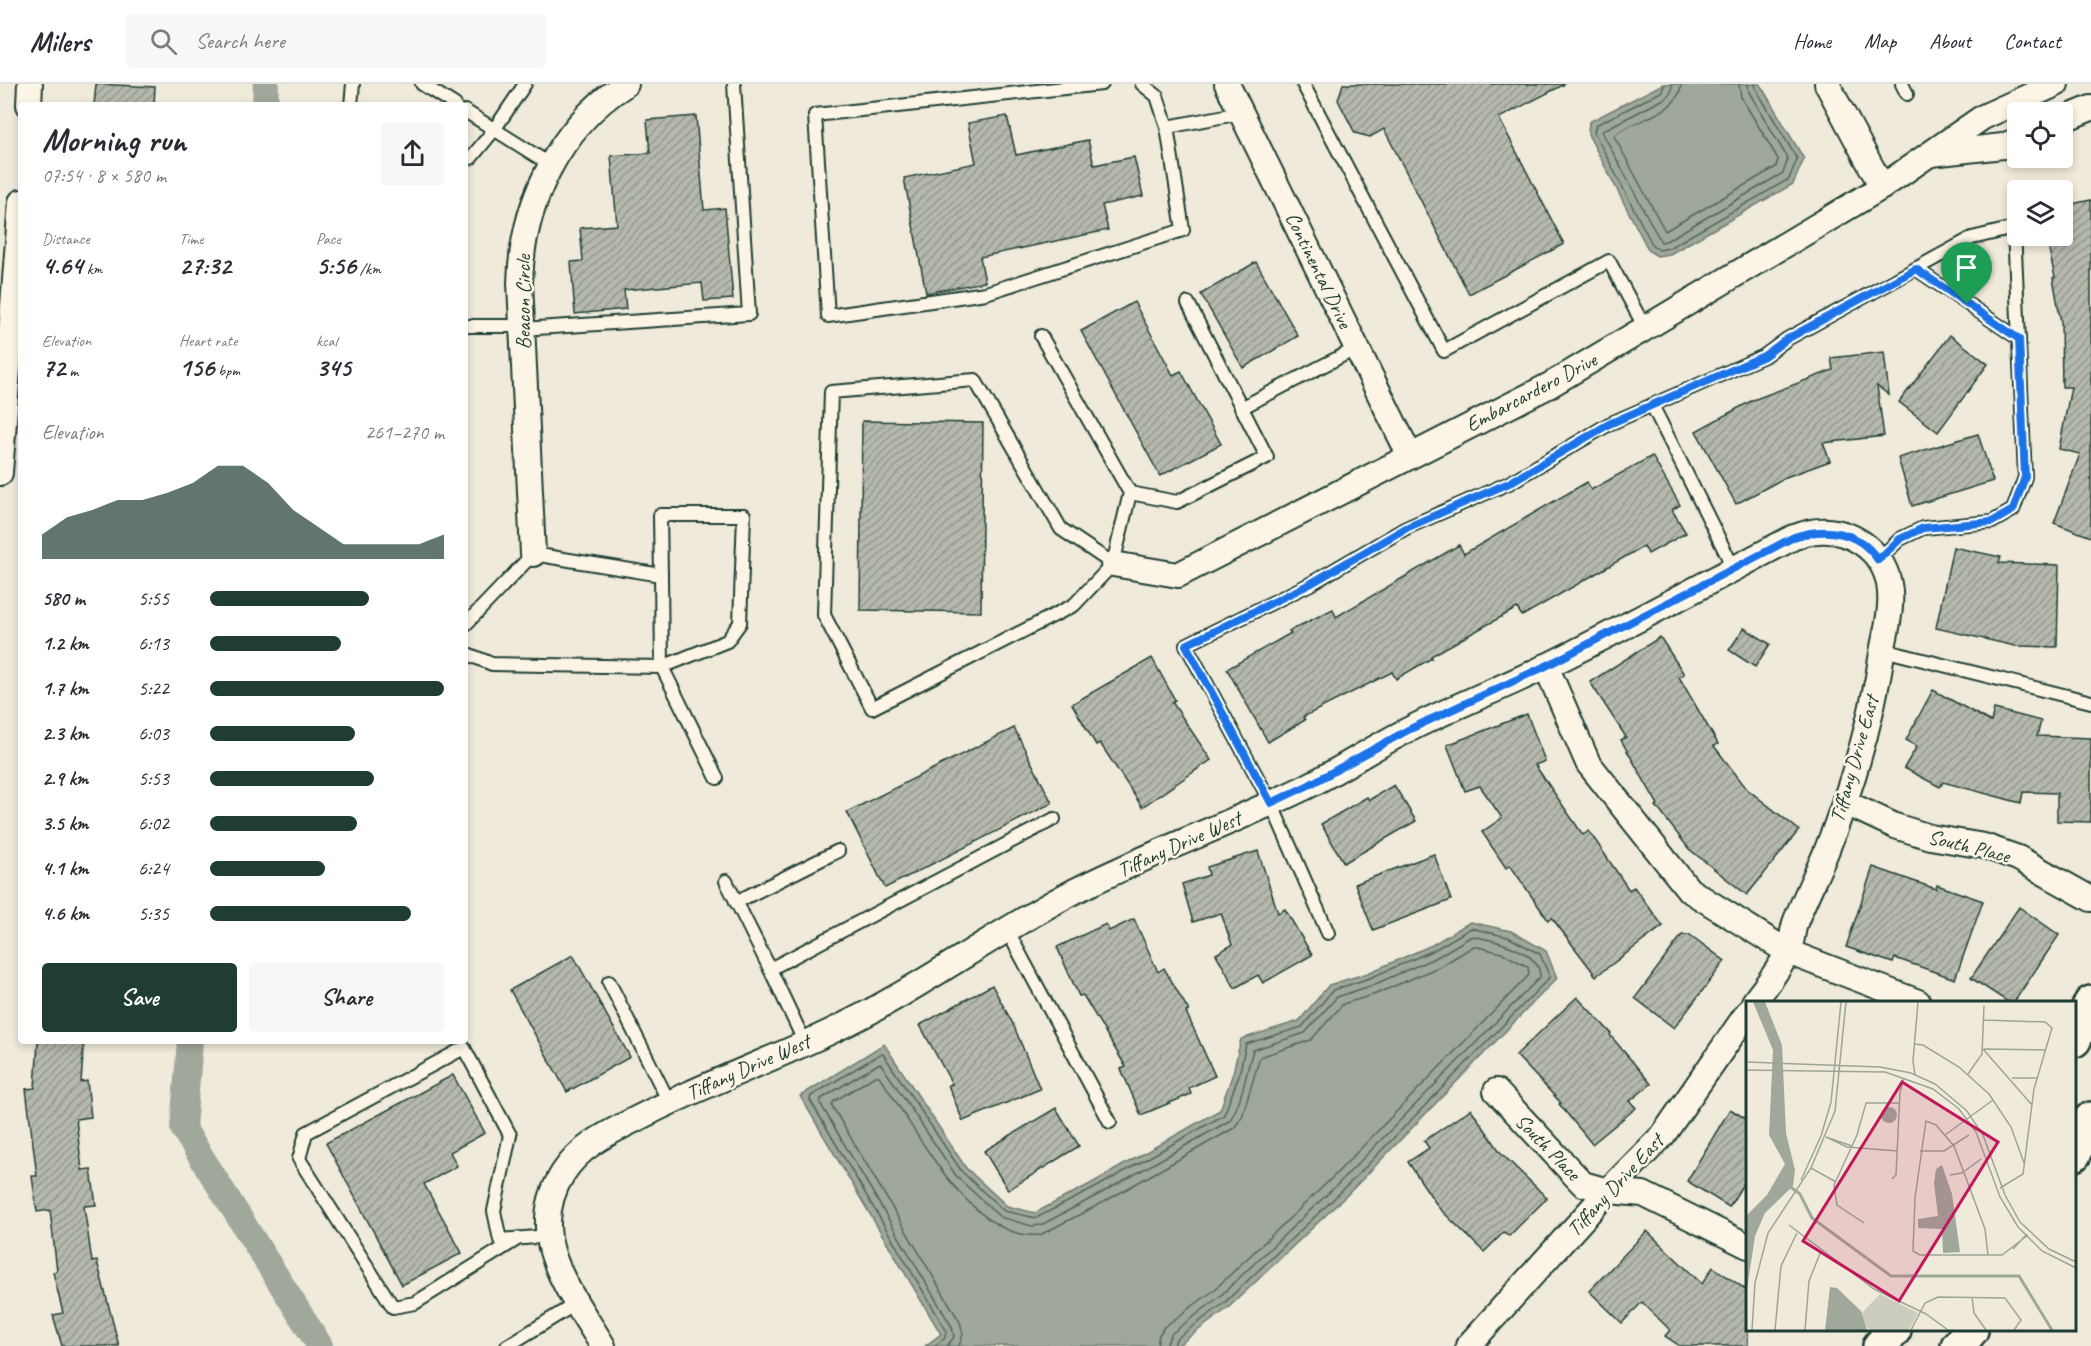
<!DOCTYPE html>
<html lang="en">
<head>
<meta charset="utf-8">
<style>
	:root { --surface:#fff; --page:#f7f7f7; --text:#2b2b33; --muted:#7c7c81; --line:#e1e1e2; --accent:#1f3d34 }
	body { margin:0; font-family:Caveat,sans-serif; background:var(--page); color:var(--text); height:100vh; display:flex; flex-direction:column; font-size:22px; white-space:nowrap }
	* { box-sizing:border-box; margin:0 }
	p { font-size:20px; color:var(--muted) }
	.icon { flex:none; width:33px; height:33px; fill:none; stroke:currentColor; stroke-width:2; stroke-linecap:round; stroke-linejoin:round }
	.map { position:relative; flex:1; overflow:hidden }
	.panel { position:absolute; left:18px; top:18px; width:450px; height:942px; display:flex; flex-direction:column; background:var(--surface); border-radius:6px; box-shadow:0 3px 9px #0003 }
	.panel>* { flex:none }
	.fabs { position:absolute; left:2007px; top:18px; display:grid; gap:12px }
	.fabs a { display:grid; place-items:center; width:66px; height:66px; border-radius:6px; background:var(--surface); box-shadow:0 3px 9px #0003; font-size:30px }
	.pin { position:absolute; display:grid; place-items:center; width:51px; height:51px; color:#fff; margin:-62px -26px; border-radius:50% 50% 50% 0; rotate:-45deg; box-shadow:0 0 6px #0007 }
	.pin .icon { rotate:45deg }
	.round { display:grid; place-items:center; flex:none; width:63px; height:63px; border-radius:6px; background:var(--page) }
	.headline { display:flex; align-items:center; justify-content:space-between; height:102px; padding:0 24px }
	h1 { font-size:33px; font-weight:700; line-height:45px }
	.metrics { display:grid; grid-template-columns:repeat(3,1fr); gap:9px; height:102px; padding:6px 24px }
	.metrics div { display:grid; align-content:center }
	.metrics b { font-size:26px; font-weight:700 }
	.metrics small { font-size:16px; font-weight:400 }
	.metrics p { font-size:16px }
	.chart { height:168px; padding:12px 24px }
	.chart p { display:flex; justify-content:space-between }
	.chart svg { width:100%; height:108px; margin-top:6px; fill:var(--accent); opacity:.7 }
	.button { display:flex; gap:12px; margin-top:auto; padding:12px 24px }
	.button a { flex:1; height:69px; border-radius:6px; background:var(--accent); color:#fff; font-size:24px; font-weight:700; line-height:69px; text-align:center }
	.button a+a { background:var(--page); color:var(--text) }
	ul { padding:0 24px; list-style:none; font-size:20px }
	li { display:grid; grid-template-columns:96px 72px 1fr; align-items:center; height:45px }
	li i { height:15px; border-radius:8px; background:var(--accent) }
	header { display:flex; align-items:center; gap:36px; box-sizing:border-box; height:84px; padding:0 30px; background:var(--surface); border-bottom:2px solid var(--line) }
	header strong { font-size:28px }
	nav { display:flex; gap:33px; margin-inline-start:auto; font-size:21px }
	.search { width:420px; height:54px; background:var(--page); display:flex; align-items:center; gap:15px; box-sizing:border-box; padding:0 21px; border-radius:6px; color:var(--muted); font-size:22px }
	.map>svg:first-child { display:block }
</style>
</head>
<body>
<header>
<strong>Milers</strong>
<div class="search"><svg class="icon" aria-label="search" viewBox="0 0 24 24"><circle cx="10" cy="10" r="6"/><path d="M15 15l6 6"/></svg>Search here</div>
<nav><a>Home</a><a>Map</a><a>About</a><a>Contact</a></nav>
</header>
<div class="map">
<svg width="2091" height="1262" viewBox="0 0 2091 1262">
	<defs>
		<pattern id="building-hatch" width="6" height="6" patternUnits="userSpaceOnUse" patternTransform="scale(1.5)"><rect width="6" height="6" fill="#b5b9ad"/><path d="M-1 1l2-2M0 6l6-6M5 7l2-2" fill="none" stroke="#93988e"/></pattern>
	</defs>
	<rect width="100%" height="100%" fill="#efeada"/>
	<filter id="ink" filterUnits="userSpaceOnUse"><feTurbulence type="fractalNoise" baseFrequency=".0167" numOctaves="2"/><feDisplacementMap in="SourceGraphic" scale="12" xChannelSelector="R" yChannelSelector="G"/><feConvolveMatrix kernelMatrix="1 2 1 2 8 2 1 2 1" color-interpolation-filters="sRGB"/></filter>
	<g filter="url(#ink)">
		<g fill="#9fa89a" stroke="#6c7d71" stroke-width="1.5">
			<polygon points="1663,0 1760,0 1804,75 1793,100 1670,170 1657,172 1649,167 1588,50 1589,38"/>
			<polygon points="1470,838 1511,847 1546,867 1557,894 1348,1110 1227,1225 1177,1262 925,1262 941,1250 800,1012 884,960 966,1084 1007,1122 1035,1129 1092,1099 1220,1026 1233,989 1241,955 1299,937 1329,901 1368,889 1432,861"/>
		</g>
		<g fill="none" stroke-linecap="round" stroke-linejoin="round">
			<g stroke="#52685d" stroke-width="1.5">
				<polyline points="1665,0 1661,8 1596,41 1594,48 1653,162 1659,166 1669,164 1789,95 1797,75 1756,5 1755,0"/>
				<polyline points="1672,0 1671,8 1666,14 1604,46 1602,48 1661,158 1666,157 1783,89 1788,75 1749,8 1748,0"/>
				<path d="M1681,0c-1,31 -48,34 -67,52l51,95 111,-64 2,-8 -37,-62 -2,-13"/>
				<polyline points="935,1262 945,1254 946,1246 810,1016 811,1012 880,970 883,970 962,1088 1004,1127 1036,1134 1095,1104 1224,1031 1239,991 1246,960 1302,943 1333,906 1370,894 1434,866 1471,844 1508,853 1540,870 1549,891 1549,894 1343,1106 1223,1220 1176,1255 1174,1262"/>
				<path d="M947,1262l7,-9 -2,-10 -132,-224 1,-4 57,-35h3l76,113 43,40 32,9 9,-1 57,-30 131,-74c12,-14 18,-52 24,-71l52,-17 32,-36 36,-12 64,-28 35,-21c21,4 69,14 68,41l-202,207 -120,114 -47,36 -5,12"/>
				<path d="M959,1262l4,-12 -3,-12 -128,-216 1,-4 42,-26h4c34,47 91,167 161,159l62,-32 132,-75 8,-11 18,-60 51,-17 32,-36 33,-10 65,-28 33,-20 28,7 26,14 1,8 -197,203 -119,113 -49,36 -5,8 -2,11"/>
			</g>
			<g stroke="#9fa89a" stroke-width="26">
				<polyline points="265,21 266,0"/>
				<polyline points="190,957 183,1044 320,1262"/>
			</g>
		</g>
		<g fill="url(#building-hatch)" stroke="#1f3d34" stroke-width="1.5">
			<polygon points="96,0 155,3 154,21 94,21"/>
			<polygon points="1343,0 1565,0 1499,34 1564,160 1469,210 1384,45 1370,53 1355,49 1338,16"/>
			<polygon points="696,32 704,126 725,124 733,215 704,217 702,199 624,206 626,225 575,230 571,178 583,177 580,144 617,141 611,72 650,69 647,36"/>
			<polygon points="1007,32 1016,71 1088,56 1094,81 1134,73 1143,112 1102,121 1108,146 980,173 985,198 926,209 904,94 976,79 968,39"/>
			<polygon points="2091,116 2091,453 2054,439 2080,370 2059,365 2071,303 2062,303 2061,238 2053,194 2055,193 2046,152 2062,152 2062,122"/>
			<polygon points="1256,178 1298,252 1243,284 1201,210"/>
			<polygon points="1134,218 1173,291 1181,287 1221,360 1160,392 1081,247"/>
			<polygon points="1950,251 1988,280 1938,348 1899,318"/>
			<polygon points="1884,268 1889,311 1877,302 1884,352 1823,359 1830,377 1786,393 1736,420 1696,347 1753,316 1833,286 1831,274"/>
			<polygon points="862,337 983,339 981,528 860,526"/>
			<polygon points="1978,350 1993,397 1912,422 1898,374"/>
			<polygon points="1652,372 1680,421 1672,426 1686,449 1648,470 1644,462 1522,532 1517,524 1431,572 1432,574 1396,595 1392,588 1303,633 1305,636 1268,658 1227,585 1291,549 1289,547 1333,525 1336,533 1459,461 1464,470 1587,398 1591,406"/>
			<polygon points="1953,463 2001,473 1999,479 2059,481 2057,563 2015,562 1936,544"/>
			<polygon points="1744,544 1770,560 1755,583 1729,566"/>
			<polygon points="1660,553 1684,590 1679,593 1718,660 1714,662 1747,705 1799,746 1747,811 1689,765 1656,722 1658,721 1621,656 1626,653 1590,598"/>
			<polygon points="1152,574 1175,616 1172,618 1211,676 1142,723 1100,659 1096,661 1072,620"/>
			<polygon points="1933,606 1991,638 1994,625 2041,637 2037,652 2091,654 2091,738 2057,737 2057,709 2023,708 2021,719 1943,698 1940,703 1904,684 1917,662 1906,656"/>
			<polygon points="1527,630 1545,677 1535,681 1583,751 1589,747 1629,806 1634,803 1663,842 1596,892 1552,834 1548,836 1510,781 1506,784 1482,748 1502,734 1480,702 1465,707 1447,661"/>
			<polygon points="1014,644 1052,719 885,804 847,728"/>
			<polygon points="1394,701 1416,737 1344,779 1321,740 1367,713 1369,716"/>
			<polygon points="1258,767 1278,829 1285,825 1312,871 1263,899 1258,891 1235,904 1216,870 1232,861 1221,829 1193,838 1182,800 1209,791 1207,783"/>
			<polygon points="1434,770 1451,816 1373,846 1355,800"/>
			<polygon points="1873,783 1936,805 1937,801 1983,817 1955,895 1895,874 1893,879 1846,863"/>
			<polygon points="2019,823 2059,851 2014,918 2008,918 1971,894"/>
			<polygon points="1134,835 1158,888 1164,884 1189,927 1186,928 1215,992 1189,1004 1191,1010 1141,1031 1121,985 1126,983 1083,911 1079,912 1057,863 1106,840 1109,847"/>
			<polygon points="1682,851 1690,851 1725,877 1674,944 1635,914"/>
			<polygon points="573,871 630,973 567,1008 510,906"/>
			<polygon points="992,901 1013,940 1040,1005 963,1037 948,1001 952,1000 920,941"/>
			<polygon points="1577,913 1611,949 1610,951 1651,1000 1630,1017 1636,1024 1592,1060 1559,1020 1561,1019 1516,971"/>
			<polygon points="38,957 84,957 81,998 87,997 91,1033 76,1035 82,1086 91,1085 96,1121 84,1122 92,1178 97,1177 119,1262 62,1262 53,1231 63,1229 53,1188 57,1187 50,1126 37,1128 32,1092 37,1092 26,1005 35,1004"/>
			<polygon points="453,991 485,1049 450,1068 457,1082 424,1100 462,1169 402,1201 326,1059"/>
			<polygon points="1056,1024 1079,1062 1008,1106 984,1067"/>
			<polygon points="1471,1025 1501,1069 1547,1114 1509,1152 1504,1148 1484,1168 1439,1124 1408,1078 1429,1064 1424,1057"/>
			<polygon points="1730,1025 1748,1036 1748,1092 1729,1123 1687,1097"/>
			<polygon points="1647,1147 1702,1200 1713,1183 1748,1207 1748,1262 1680,1262 1665,1252 1670,1246 1642,1218 1622,1239 1589,1207"/>
		</g>
		<g fill="none" stroke-linecap="round" stroke-linejoin="round">
			<g stroke="#1f3d34" stroke-width="16">
				<g id="service">
					<polyline points="422,0 455,21"/>
					<polyline points="1102,0 815,31 828,232 986,209 1183,146 1167,43 1157,12 1142,0"/>
					<polyline points="1303,0 1444,267 1609,177 1645,244"/>
					<polyline points="1902,0 1907,10"/>
					<polyline points="351,21 353,0"/>
					<polyline points="465,27 551,81"/>
					<polyline points="1167,43 1241,29"/>
					<polyline points="465,74 471,74 494,46 525,0"/>
					<polyline points="1916,185 2019,255"/>
					<polyline points="465,242 521,242"/>
					<polyline points="522,245 749,230 734,0"/>
					<polyline points="1041,252 1130,409 1113,480"/>
					<polygon points="975,296 1061,445 1113,480 1074,521 872,624 824,531 831,308"/>
					<polyline points="1652,321 1734,485"/>
					<polyline points="1241,324 1357,264"/>
					<polyline points="1130,409 1177,418 1267,373 1188,219"/>
					<polyline points="661,491 660,431 744,431 740,539 727,557 662,583 717,694"/>
					<polyline points="465,541 533,470 661,491 662,583 492,580 465,569"/>
					<polyline points="1883,566 2091,618"/>
					<polyline points="726,797 770,885"/>
					<polyline points="736,818 838,767"/>
					<polyline points="1007,846 1110,1038"/>
					<polyline points="1328,849 1271,719 1186,561 1310,500 1406,444 1509,399 1609,340 1764,272 1787,255 1972,154 2014,144 2025,393 2013,426 1992,438 1923,444 1900,455 1878,476"/>
					<polyline points="609,898 669,1018"/>
					<polyline points="805,959 770,885 1054,735"/>
					<polyline points="519,1154 415,1219 393,1223 299,1075 306,1049 464,964 510,1051 494,1127 500,1156 548,1152"/>
					<polyline points="507,1262 577,1219"/>
				</g>
			</g>
			<g stroke="#1f3d34" stroke-width="28">
				<g id="minor">
					<polyline points="1227,0 1410,372"/>
					<polyline points="1827,0 1882,103"/>
					<polyline points="29,21 30,0"/>
					<polyline points="2062,36 2091,24"/>
					<polyline points="1931,70 2003,62 2018,56"/>
					<polyline points="0,389 21,118"/>
					<path d="M533,470l-13,-271c2,-78 38,-156 106,-199"/>
					<polyline points="1113,480 1178,491 1550,301 1882,103 1983,33 2056,0"/>
					<polyline points="1546,582 1588,679 1689,806 1788,868 1918,918"/>
					<polyline points="1844,718 1895,742 1930,753 1984,762 2018,774 2091,815"/>
					<polyline points="1496,1007 1583,1100 1608,1107 1643,1110 1748,1162"/>
					<path d="M603,1262c-32,-53 -80,-110 -40,-173 19,-30 52,-43 83,-59 61,-31 126,-54 188,-84 84,-40 158,-96 241,-139 75,-38 155,-67 231,-104 36,-18 69,-41 104,-58 45,-23 92,-41 137,-63 83,-41 165,-86 247,-129 5,-1 11,-4 17,-5 35,-7 72,17 78,52 4,21 -2,43 -6,63 -10,70 -31,140 -57,205 -10,24 -22,47 -31,71 -3,10 -3,22 -8,31 -9,17 -22,33 -33,48"/>
					<polyline points="1468,1262 1608,1107 1663,1051 1748,928"/>
				</g>
			</g>
			<g stroke="#1f3d34" stroke-width="38">
				<g id="secondary">
					<polyline points="2074,956 2091,919"/>
					<polyline points="2074,1070 2091,1035"/>
					<polyline points="1880,1262 1894,1246"/>
					<polyline points="1958,1262 1971,1246"/>
				</g>
			</g>
			<use href="#service" stroke="#fcf5e5" stroke-width="12"/>
			<use href="#minor" stroke="#fcf5e5" stroke-width="24"/>
			<use href="#secondary" stroke="#fcf5e5" stroke-width="33"/>
		</g>
	</g>
	<g fill="none" stroke-linecap="round" stroke-linejoin="round" filter="url(#ink)">
		<g stroke="#fff" stroke-width="12">
			<path id="route" d="M1916,185l103,70 6,138 -12,33 -21,12 -69,6 -23,11 -22,21c-20,-30 -52,-33 -84,-23l-248,129 -138,64 -99,55 -38,18 -85,-158 124,-61 96,-56 103,-45 100,-59 155,-68 23,-17z"/>
		</g>
		<use href="#route" stroke="#1a73e8" stroke-width="8"/>
	</g>
	<g text-anchor="middle" stroke-width="5" stroke-linejoin="round" paint-order="stroke">
		<g font-size="21" fill="#1f3d34" stroke="#fcf5e5">
			<text transform="translate(1319 186) rotate(64)" y="7">Continental Drive</text>
			<text transform="translate(523 218) rotate(-90)" y="7">Beacon Circle</text>
			<text transform="translate(1531 308) rotate(-28)" y="7">Embarcardero Drive</text>
			<text transform="translate(1854 675) rotate(-74)" y="7">Tiffany Drive East</text>
			<text transform="translate(1179 760) rotate(-24)" y="7">Tiffany Drive West</text>
			<text transform="translate(1969 762) rotate(14)" y="7">South Place</text>
			<text transform="translate(748 983) rotate(-24)" y="7">Tiffany Drive West</text>
			<text transform="translate(1548 1063) rotate(46)" y="7">South Place</text>
			<text transform="translate(1615 1101) rotate(-47)" y="7">Tiffany Drive East</text>
		</g>
	</g>
	<g transform="translate(1746 917)">
		<rect width="330" height="330" fill="#efeada"/>
		<path d="M134,293l38,19 -9,17h-39l-5,-5 -4,-11z" fill="#cccdbf"/>
		<path d="M7,1h12l17,43 4,88 9,37 -2,16 -28,27 -10,23 -9,60v-80l21,-21 18,-31 -16,-29 4,-85zM135 114a8 8 0 1 1 16 0a8 8 0 1 1-16 0ZM196,164l10,29 8,58 -17,1 -1,-24 -24,-1v-9l20,-3 -4,-33 2,-14zM84,286l7,1 24,23 6,19h-42z" fill="#9fa89a"/>
		<path fill="none" stroke="#9fa89a" stroke-width="3" d="M43,185l11,8 12,24 79,58h128l33,54"/>
		<path fill="none" stroke="#9ca598" stroke-width="1.5" d="M238,19l61,2 7,6 -18,61 -11,85 -23,14M169,43l8,1 36,22 30,27 22,33 13,36M237,48l49,56M238,48l62,1M0,61l134,5 31,6 24,11 32,27 16,24 22,60 15,27 29,27 27,13M0,69l139,2 48,17 26,20 17,23 24,65 18,30 24,24 34,17M222,73l14,-20 2,-48M169,74l-2,-14 5,-59M266,77h26M199,134l48,-35M80,136l21,10 51,4M80,136l26,9M174,150h24l25,-16M65,167l25,14M204,174l12,-2 19,-14M146,178l4,-4 4,-83 4,-14M55,179l20,-44 10,-34 10,-100M118,222l-27,-18 -3,-20 23,-50 9,-32h34M43,224l85,64 52,25 22,16M267,248l14,-15M242,254l-3,-26 -31,-83 -18,-21 -10,-4 -11,77 -2,53 7,4h82l26,-20M226,296l2,16 12,17M6,329l3,-47 13,-50 43,-65 24,-57 11,-109M29,329l6,-64 16,-33M59,329l4,-49 12,-30M165,329l14,-27 13,-6 67,1 16,22 -7,10"/>
		<path fill="#c2185b" fill-opacity="0.15" stroke="#c2185b" stroke-width="3" d="M156,81l96,60 -99,159 -96,-60z"/>
		<rect width="330" height="330" fill="none" stroke="#1f3d34" stroke-width="3"/>
	</g>
</svg>
<div class="fabs">
<a><svg class="icon" aria-label="locate" viewBox="0 0 24 24"><circle cx="12" cy="12" r="6"/><path d="M12 2v4M12 18v4M2 12h4M18 12h4"/></svg></a>
<a><svg class="icon" aria-label="layers" viewBox="0 0 24 24"><path d="M12 4l9 5-9 5-9-5zM3 14l9 5 9-5"/></svg></a>
</div>
<div class="pin" style="left:1967px;top:220px;background:#1e9e55"><svg class="icon" aria-label="arrive" viewBox="0 0 24 24"><path d="M6 21V4h12l-3 4 3 4H6"/></svg></div>
<section class="panel">
<div class="headline"><div><h1>Morning run</h1><p>07:54 · 8 × 580 m</p></div><a class="round"><svg class="icon" aria-label="share" viewBox="0 0 24 24"><path d="M12 15V3M7 8l5-5 5 5M5 13v7h14v-7"/></svg></a></div>
<div class="metrics">
<div><p>Distance</p><b>4.64<small> km</small></b></div>
<div><p>Time</p><b>27:32</b></div>
<div><p>Pace</p><b>5:56<small> /km</small></b></div>
</div>
<div class="metrics">
<div><p>Elevation</p><b>72<small> m</small></b></div>
<div><p>Heart rate</p><b>156<small> bpm</small></b></div>
<div><p>kcal</p><b>345</b></div>
</div>
<div class="chart"><p><span>Elevation</span>261–270 m</p>
<svg viewBox="0 0 160 44" preserveAspectRatio="none"><path d="M0 44V34L10 27L20 24L30 20L40 20L50 17L60 13L70 6L80 6L90 13L100 24L110 31L120 38L130 38L140 38L150 38L160 34V44z"/></svg>
</div>
<ul>
<li><b>580 m</b>5:55<i style="width:68%"></i></li>
<li><b>1.2 km</b>6:13<i style="width:56%"></i></li>
<li><b>1.7 km</b>5:22<i style="width:100%"></i></li>
<li><b>2.3 km</b>6:03<i style="width:62%"></i></li>
<li><b>2.9 km</b>5:53<i style="width:70%"></i></li>
<li><b>3.5 km</b>6:02<i style="width:63%"></i></li>
<li><b>4.1 km</b>6:24<i style="width:49%"></i></li>
<li><b>4.6 km</b>5:35<i style="width:86%"></i></li>
</ul>
<div class="button"><a>Save</a><a>Share</a></div>
</section>
</div>
</body>
</html>
